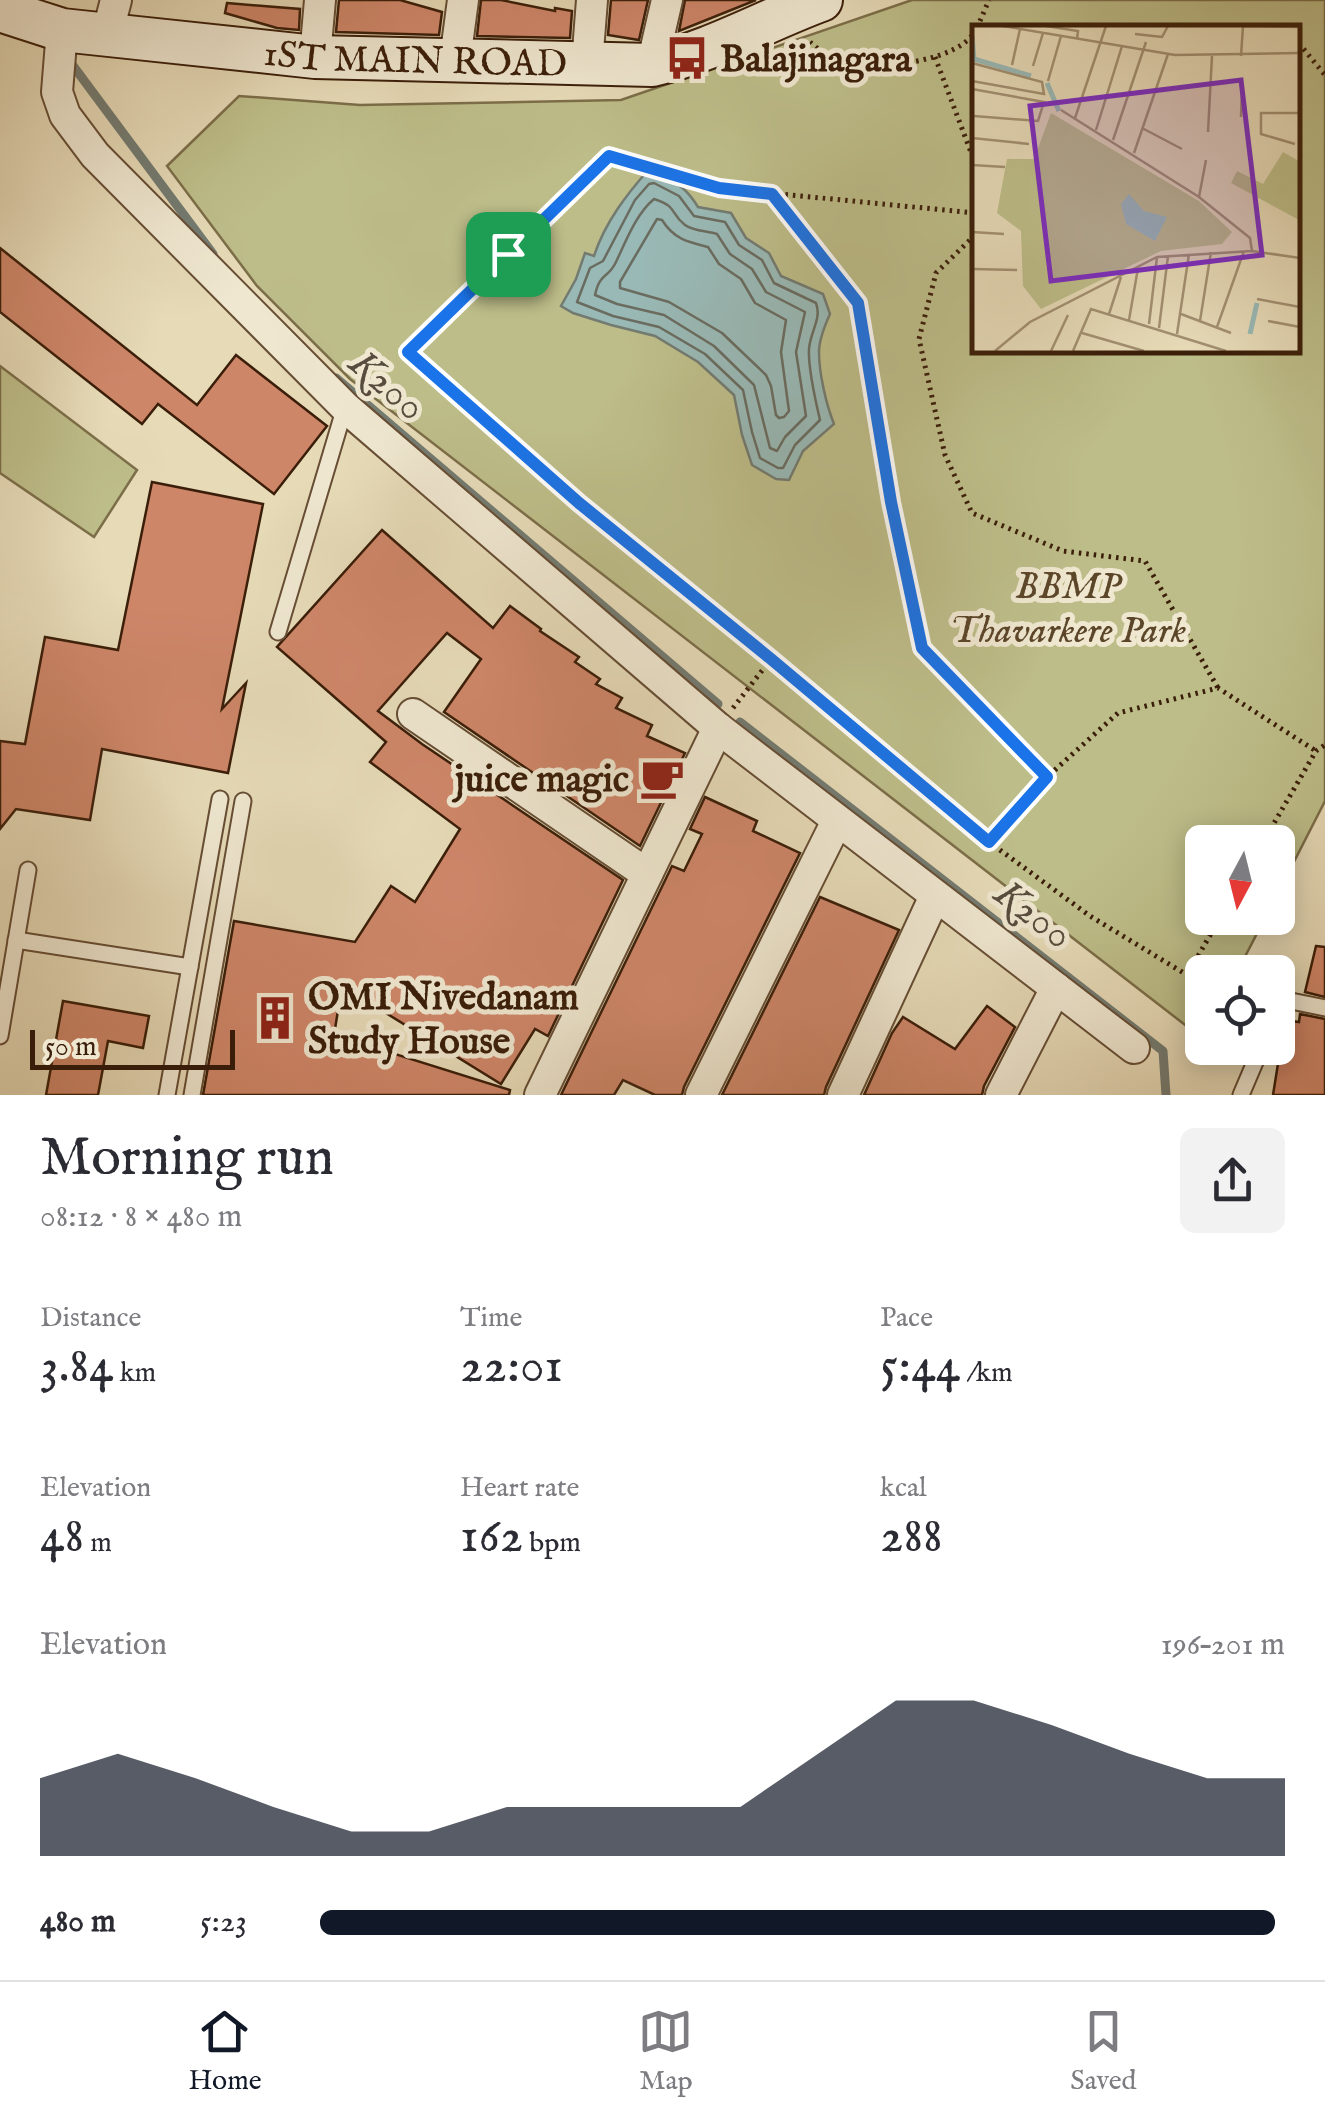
<!DOCTYPE html>
<html lang="en">
<head>
<meta charset="utf-8">
<style>
	:root { --surface:#fff; --page:#f2f2f3; --text:#2b2b33; --muted:#7c7c81; --line:#e1e1e2; --accent:#111827 }
	body { margin:0; font-family:"IM FELL English",serif; background:var(--page); color:var(--text); height:100vh; display:flex; flex-direction:column; font-size:38px; white-space:nowrap }
	* { box-sizing:border-box; margin:0 }
	p { font-size:32px; color:var(--muted) }
	.icon { flex:none; width:55px; height:55px; fill:none; stroke:currentColor; stroke-width:2; stroke-linecap:round; stroke-linejoin:round }
	.map { position:relative; height:1095px; overflow:hidden }
	.side { display:flex; flex-direction:column; background:var(--surface); flex:1 }
	.side>* { flex:none }
	.needle { width:65px; rotate:187deg }
	.tools { position:absolute; left:1185px; top:825px; display:grid; gap:20px }
	.tools a { display:grid; place-items:center; width:110px; height:110px; border-radius:15px; background:var(--surface); box-shadow:0 5px 25px #0003; font-size:50px }
	.scale { position:absolute; left:30px; bottom:25px; width:205px; box-sizing:border-box; padding-left:10px; border:5px solid #3b1e09; border-top:0; font-size:28px; line-height:35px; white-space:nowrap; color:#3b1e09; -webkit-text-stroke:8px #efe7d0; paint-order:stroke }
	.pin { position:absolute; display:grid; place-items:center; width:85px; height:85px; color:#fff; margin:-42px; border-radius:20px; box-shadow:0 5px 15px #0006 }
	.round { display:grid; place-items:center; flex:none; width:105px; height:105px; border-radius:15px; background:var(--page) }
	.overview { display:flex; align-items:center; justify-content:space-between; height:170px; padding:0 40px }
	h1 { font-size:55px; font-weight:600; line-height:75px }
	.metrics { display:grid; grid-template-columns:repeat(3,1fr); gap:15px; height:170px; padding:10px 40px }
	.metrics div { display:grid; align-content:center }
	.metrics b { font-size:50px; font-weight:600 }
	.metrics small { font-size:28px; font-weight:400 }
	.metrics p { font-size:28px }
	.chart { height:280px; padding:20px 40px }
	.chart p { display:flex; justify-content:space-between }
	.chart svg { width:100%; height:180px; margin-top:10px; fill:var(--accent); opacity:.7 }
	ul { padding:0 40px; list-style:none; font-size:32px }
	li { display:grid; grid-template-columns:160px 120px 1fr; align-items:center; height:75px }
	li i { height:25px; border-radius:12px; background:var(--accent) }
	.dock { display:flex; justify-content:space-around; align-items:center; height:140px; border-top:2px solid var(--line); background:var(--surface); font-size:28px; color:var(--muted) }
	.dock a { display:grid; justify-items:center; gap:5px }
	.dock .on { color:var(--accent) }
	.map>svg:first-child { display:block }
</style>
</head>
<body>
<div class="map">
<svg width="1325" height="1095" viewBox="0 0 1325 1095">
	<rect width="100%" height="100%" fill="#e6dab7"/>
	<filter id="stains"><feTurbulence type="fractalNoise" baseFrequency=".002" numOctaves="4"/><feColorMatrix values="0 0 0 0 .2 0 0 0 0 .09 0 0 0 0 .02 0 0 0 .5 -.17"/></filter>
	<radialGradient id="worn" r=".72"><stop offset=".6" stop-color="#630" stop-opacity="0"/><stop offset="1" stop-color="#630" stop-opacity=".3"/></radialGradient>
	<g fill="#bdbd89" stroke="#7c6e49" stroke-width="2.5" fill-rule="evenodd">
		<path d="M912,0h413v801l-47,92v-51h-76v76h63l-28,54h-35v66l-852,-659 -93,-93 -90,-120 72,-70 121,9 261,-5zM975,28h323v322h-323z"/>
		<polygon points="0,366 137,470 94,537 0,473"/>
	</g>
	<path fill="#99b9b6" stroke="#737b71" stroke-width="2.5" d="M650,168c24,17 32,13 48,39l33,6 15,25 23,15 12,23 42,18 7,20c-5,11 -11,25 -11,38 0,21 7,52 15,72l-31,27 -14,29 -13,-1 -24,-14 -10,-30 -8,-40 -36,-33 -43,-26 -44,-11 -38,-12 -12,-7 15,-27 9,-26 9,3c11,-34 33,-62 56,-88z"/>
	<g fill="none" stroke-linecap="round" stroke-linejoin="round">
		<g stroke="#6a6c60" stroke-width="2.5">
			<path d="M654,183l25,13 15,20 31,6 14,23 23,15 12,23 42,20c6,16 -6,29 -7,46 -1,17 7,54 11,71l-25,25 -12,23h-5l-18,-10 -8,-26 -9,-42 -38,-36 -46,-27 -46,-11 -36,-14 13,-34 13,-7 32,-61 14,-16z"/>
			<path d="M654,199c25,8 15,14 31,26 8,6 22,6 32,9l13,20 22,15 14,23 39,20 -9,40 10,64 -21,21 -8,14 -7,-3 -16,-63 -40,-39 -50,-31 -47,-11 -22,-9c5,-23 13,-16 21,-33 10,-21 20,-48 38,-63z"/>
			<path d="M657,219l5,1c12,19 25,22 46,27l11,17 22,15 14,24 31,17 -5,32 8,59 -5,6 -5,1 -3,-3 -5,-29 -5,-11 -44,-42 -53,-31 -49,-14v-6z"/>
		</g>
		<g stroke="#737b71" stroke-width="9">
			<polyline points="71,63 213,254"/>
			<polyline points="336,378 718,704"/>
			<polyline points="740,722 1163,1051 1166,1095"/>
		</g>
	</g>
	<g fill="#ce8669" stroke="#3b1e09" stroke-width="2.5">
		<polygon points="339,0 400,0 442,12 439,35 336,32"/>
		<polygon points="481,0 501,0 555,11 555,8 572,11 570,38 477,36"/>
		<polygon points="611,0 648,0 639,40 608,35"/>
		<polygon points="685,0 756,0 679,31"/>
		<polygon points="227,3 300,9 299,30 277,28 225,13"/>
		<polygon points="0,248 197,405 236,355 327,426 274,494 158,404 142,424 0,312"/>
		<polygon points="152,482 263,504 222,709 246,683 228,773 102,749 90,820 16,809 0,829 0,741 25,744 45,637 118,650"/>
		<polygon points="382,530 493,628 510,606 541,629 540,631 579,657 575,662 600,679 596,684 622,698 616,708 652,725 647,736 685,753 640,846 444,712 481,659 447,633 378,711 422,744 623,880 548,1036 535,1029 501,1084 342,986 334,1035 510,1090 509,1095 203,1095 234,921 355,942 391,886 415,902 460,829 370,762 386,742 277,647"/>
		<polygon points="705,797 757,821 753,831 800,853 684,1087 682,1095 655,1095 623,1080 614,1095 561,1095 672,866 684,871 702,834 690,829"/>
		<polygon points="820,897 899,930 826,1087 824,1095 722,1095"/>
		<polygon points="1316,946 1325,947 1325,997 1305,992"/>
		<polygon points="63,1001 149,1016 143,1048 108,1041 98,1095 46,1095"/>
		<polygon points="987,1006 1015,1027 984,1086 982,1095 864,1095 892,1033 903,1017 955,1049"/>
		<polygon points="1300,1014 1325,1019 1325,1095 1273,1095 1285,1020 1299,1022"/>
	</g>
	<g fill="none" stroke-linecap="round" stroke-linejoin="round">
		<g stroke="#664d34" stroke-width="19">
			<g id="lane">
				<polyline points="278,632 345,407"/>
				<polyline points="16,940 190,967"/>
				<polyline points="1278,1008 1286,1000 1325,1008"/>
				<polyline points="0,1036 28,870"/>
				<polyline points="167,1095 220,799"/>
				<polyline points="192,1095 243,801"/>
				<polyline points="1241,1095 1261,1048"/>
			</g>
		</g>
		<g stroke="#664d34" stroke-width="34">
			<g id="street">
				<polyline points="62,30 57,92 65,115 95,155 345,407 718,728 1134,1048"/>
				<polyline points="107,35 116,0"/>
				<polyline points="315,57 320,0"/>
				<polyline points="455,60 463,0"/>
				<polyline points="587,64 592,0"/>
				<polyline points="652,65 667,0"/>
				<polyline points="413,714 647,874"/>
				<polyline points="540,1095 718,728"/>
				<polyline points="701,1095 837,821"/>
				<polyline points="843,1095 935,896"/>
				<polyline points="1001,1095 1056,988"/>
			</g>
		</g>
		<g stroke="#3b1e09" stroke-width="46">
			<g id="secondary">
				<path id="s1" d="M0,10l62,20 253,27 337,8c59,-13 112,-44 169,-65"/>
			</g>
		</g>
		<g stroke="#3b1e09" stroke-width="5" stroke-dasharray="2.5 5" stroke-linecap="butt">
			<polyline points="977,28 989,0"/>
			<path d="M810,42c10,10 27,19 41,22 32,5 108,-3 124,-33"/>
			<polyline points="1298,50 1302,47 1325,75"/>
			<polyline points="935,57 975,163"/>
			<polyline points="772,193 857,303 891,502 921,648 1047,777"/>
			<polyline points="975,235 936,273 919,339 945,455 972,513 1063,551 1145,561 1218,688"/>
			<polyline points="771,659 579,503 408,351 609,156 719,188 975,213"/>
			<polyline points="733,708 771,659 989,842 1090,916 1187,975 1220,918"/>
			<polyline points="989,842 1047,777 1118,713 1218,688 1316,751"/>
			<polyline points="1263,842 1316,751 1325,745"/>
		</g>
		<use href="#lane" stroke="#efe7d0" stroke-width="15"/>
		<use href="#street" stroke="#efe7d0" stroke-width="30"/>
		<use href="#secondary" stroke="#efe7d0" stroke-width="42"/>
	</g>
	<g fill="none" stroke-linecap="round" stroke-linejoin="round">
		<g stroke="#fff" stroke-width="20">
			<polygon id="route" points="609,156 719,188 772,194 858,303 891,502 922,648 1047,777 989,842 771,659 579,503 408,352"/>
		</g>
		<use href="#route" stroke="#1a73e8" stroke-width="12"/>
	</g>
	<defs>
		<g id="bus-bare" transform="scale(3.45)"><path d="M-5-6H5V4H4V6H2V4H-2V6H-4V4H-5ZM-3.5-4V0h7V-4ZM-3.5 1.2v1.5H-2V1.2ZM2 1.2v1.5H3.5V1.2Z" fill="#8f2418" stroke="#efe7d0" stroke-width="2.5" paint-order="stroke"/></g>
		<g id="cafe-bare" transform="scale(3.45)"><path d="M-5.5-4.5H6V0H3Q3 3.5 0 3.5H-2.5Q-5.5 3.5-5.5 0ZM3-3.2v2h1.7v-2ZM-6 4.5H4V6H-6Z" fill="#8f2418" stroke="#efe7d0" stroke-width="2.5" paint-order="stroke"/></g>
		<g id="building-bare" transform="scale(3.45)"><path d="M-4-6H4V6H1V3H-1V6H-4ZM-2.5-4.3h1.7v1.8h-1.7ZM.8-4.3h1.7v1.8H.8ZM-2.5-1h1.7V.8h-1.7ZM.8-1h1.7V.8H.8Z" fill="#8f2418" stroke="#efe7d0" stroke-width="2.5" paint-order="stroke"/></g>
	</defs>
	<g fill-rule="evenodd">
		<use href="#bus-bare" x="687" y="58"/>
		<use href="#cafe-bare" x="662" y="778"/>
		<use href="#building-bare" x="275" y="1018"/>
	</g>
	<g text-anchor="middle" stroke-width="10" stroke-linejoin="round" paint-order="stroke">
		<g font-size="38" fill="#3b1e09" stroke="#efe7d0">
			<text dy="13" stroke="none"><textPath href="#s1" startOffset="420">1ST MAIN ROAD</textPath></text>
		</g>
		<g font-size="38" font-weight="bold" fill="#3b1e09" stroke="#efe7d0" text-anchor="start">
			<text x="720" y="71">Balajinagara</text>
			<text x="629" y="791" text-anchor="end">juice magic</text>
			<text x="308" y="1009">OMI Nivedanam<tspan x="308" dy="44">Study House</tspan></text>
		</g>
		<g font-size="38" font-style="italic" fill="#5c4629" stroke="#efe7d0">
			<text x="1068" y="598">BBMP<tspan x="1068" dy="44">Thavarkere Park</tspan></text>
		</g>
		<g font-size="40" font-style="italic" fill="#574c3d" stroke="#efe7d0">
			<text transform="translate(389 384) rotate(41)" y="14">K200</text>
			<text transform="translate(1035 913) rotate(38)" y="14">K200</text>
		</g>
	</g>
	<g transform="translate(972 25)">
		<rect width="328" height="328" fill="#e6dab7"/>
		<path d="M79,88l148,88 33,31 -10,12 -61,7 -120,58 -18,-23 -2,-55 -24,-18 10,-54h27zM311,127l16,9v59l-68,-37 6,-12 26,13z" fill="#bdbd89"/>
		<path d="M157,169l15,17 23,6 -12,24 -29,-17 -5,-20z" fill="#99b9b6"/>
		<path fill="none" stroke="#99b9b6" stroke-width="5" d="M0,11l2,23 57,17M75,58l12,28M278,309l7,-31"/>
		<path fill="none" stroke="#a28f71" stroke-width="2.5" d="M31,1l172,29 125,-2M74,1l32,5 -1,8M271,1l57,1M163,9l27,3 6,-11M269,31l2,-30M0,38l70,19 2,12 -72,-13M40,40l8,-36M61,41l10,-33M76,56l13,-45M0,64l72,13 -6,19 -64,-5M0,82v36M89,85l138,87 51,41 2,13M269,92l1,-32M103,93l31,-92M170,103l40,21M124,105l26,-84M236,107l4,-76M0,113l57,6M141,115l33,-98M323,119l-34,-10v-21h39M162,128l34,-99M0,140l33,2M227,172l7,-37M0,207l32,2M0,244l45,1M285,274l43,8M137,289l12,-37M209,289l50,19M157,295l9,-52M228,296l11,-69M296,296l32,6M177,299l8,-67M245,302l27,-76M187,303l9,-72M110,308l62,18M205,309l12,-80M23,326l35,-29 127,-65 95,-6 48,7M79,326l17,-36M101,326l18,-42 135,42"/>
		<path fill="#7b2cbf" fill-opacity="0.15" stroke="#7b2cbf" stroke-width="5" d="M269,55l21,175 -211,26 -21,-175z"/>
		<rect width="328" height="328" fill="none" stroke="#3b1e09" stroke-width="5"/>
	</g>
	<rect width="100%" height="100%" filter="url(#stains)"/>
	<rect width="100%" height="100%" fill="url(#worn)"/>
</svg>
<div class="tools">
<a><svg class="needle" viewBox="-14 -14 28 28"><path d="M0-13l5 13h-10z" fill="#e53935"/><path d="M0 13l5-13h-10z" fill="#7c7c81"/></svg></a>
<a><svg class="icon" aria-label="locate" viewBox="0 0 24 24"><circle cx="12" cy="12" r="6"/><path d="M12 2v4M12 18v4M2 12h4M18 12h4"/></svg></a>
</div>
<div class="scale">50 m</div>
<div class="pin" style="left:508px;top:254px;background:#1e9e55"><svg class="icon" aria-label="arrive" viewBox="0 0 24 24"><path d="M6 21V4h12l-3 4 3 4H6"/></svg></div>
</div>
<section class="side">
<div class="overview"><div><h1>Morning run</h1><p>08:12 · 8 × 480 m</p></div><a class="round"><svg class="icon" aria-label="share" viewBox="0 0 24 24"><path d="M12 15V3M7 8l5-5 5 5M5 13v7h14v-7"/></svg></a></div>
<div class="metrics">
<div><p>Distance</p><b>3.84<small> km</small></b></div>
<div><p>Time</p><b>22:01</b></div>
<div><p>Pace</p><b>5:44<small> /km</small></b></div>
</div>
<div class="metrics">
<div><p>Elevation</p><b>48<small> m</small></b></div>
<div><p>Heart rate</p><b>162<small> bpm</small></b></div>
<div><p>kcal</p><b>288</b></div>
</div>
<div class="chart"><p><span>Elevation</span>196–201 m</p>
<svg viewBox="0 0 160 44" preserveAspectRatio="none"><path d="M0 44V25L10 19L20 25L30 32L40 38L50 38L60 32L70 32L80 32L90 32L100 19L110 6L120 6L130 12L140 19L150 25L160 25V44z"/></svg>
</div>
<ul>
<li><b>480 m</b>5:23<i style="width:99%"></i></li>
</ul>
</section>
<nav class="dock">
<a class="on"><svg class="icon" aria-label="home" viewBox="0 0 24 24"><path d="M3 11l9-7 9 7M6 9v11h12V9"/></svg>Home</a>
<a><svg class="icon" aria-label="map" viewBox="0 0 24 24"><path d="M3 6l6-2 6 2 6-2v14l-6 2-6-2-6 2zM9 4v14M15 6v14"/></svg>Map</a>
<a><svg class="icon" aria-label="saved" viewBox="0 0 24 24"><path d="M7 4h10v16l-5-4-5 4z"/></svg>Saved</a>
</nav>
</body>
</html>
